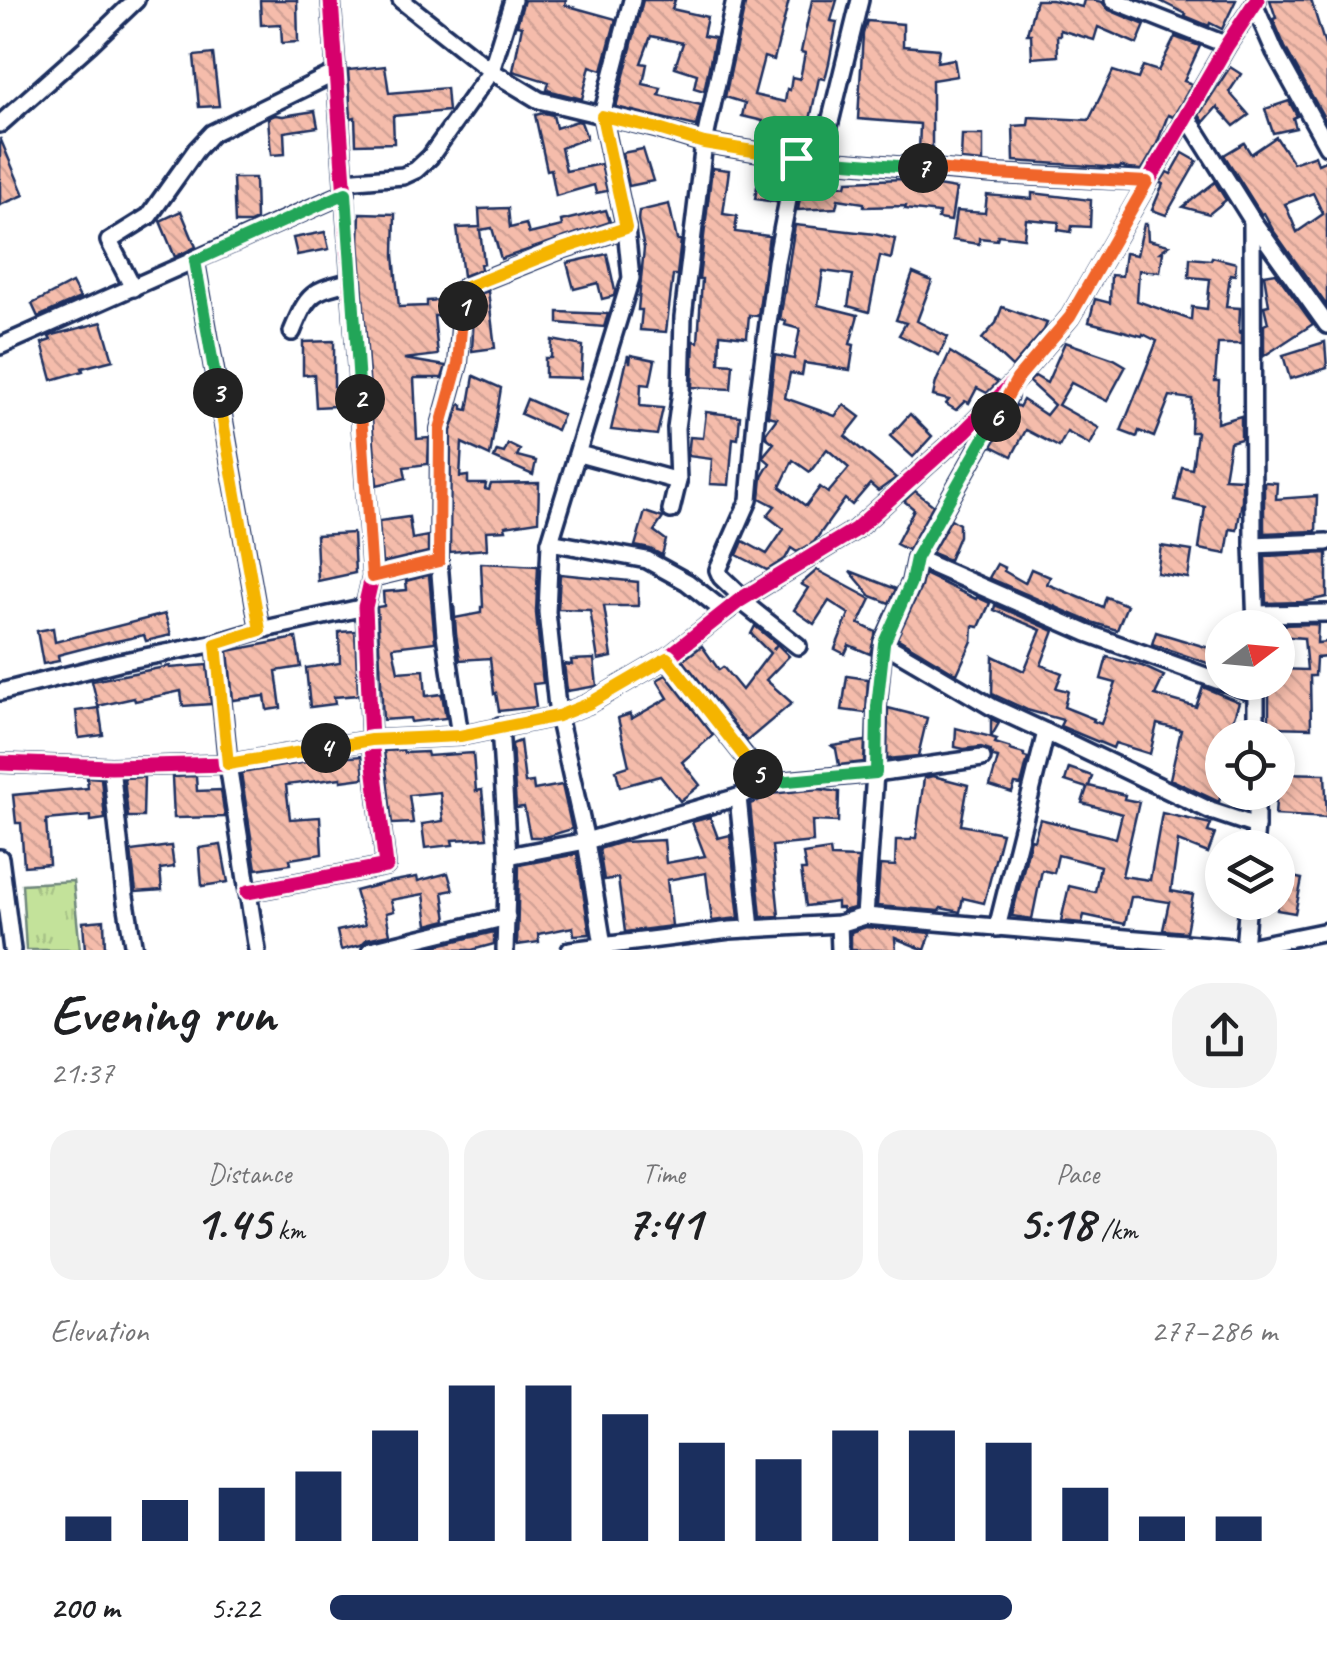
<!DOCTYPE html>
<html lang="en">
<head>
<meta charset="utf-8">
<style>
	:root { --surface:#fff; --page:#f2f2f2; --text:#202124; --muted:#757577; --accent:#1b2f5e }
	body { margin:0; font-family:Caveat,sans-serif; background:var(--page); color:var(--text); height:100vh; display:flex; flex-direction:column; font-size:38px; white-space:nowrap }
	* { box-sizing:border-box; margin:0 }
	p { font-size:32px; color:var(--muted) }
	.icon { flex:none; width:55px; height:55px; fill:none; stroke:currentColor; stroke-width:2; stroke-linecap:round; stroke-linejoin:round }
	.map { position:relative; height:950px; overflow:hidden }
	.sheet { display:flex; flex-direction:column; background:var(--surface); flex:1 }
	.sheet>* { flex:none }
	.needle { width:65px; rotate:74deg }
	.buttons { position:absolute; left:1205px; top:610px; display:grid; gap:20px }
	.buttons a { display:grid; place-items:center; width:90px; height:90px; border-radius:50%; background:var(--surface); box-shadow:0 5px 15px #0003; font-size:50px }
	.pin { position:absolute; display:grid; place-items:center; width:85px; height:85px; color:#fff; margin:-42px; border-radius:20px; box-shadow:0 5px 15px #0006 }
	.km { position:absolute; width:50px; height:50px; margin:-25px; border-radius:50%; background:#222; color:#fff; font-size:28px; line-height:50px; text-align:center }
	.round { display:grid; place-items:center; flex:none; width:105px; height:105px; border-radius:40px; background:var(--page) }
	.overview { display:flex; align-items:center; justify-content:space-between; height:170px; padding:0 50px }
	h1 { font-size:55px; font-weight:700; line-height:75px }
	.metrics { display:grid; grid-template-columns:repeat(3,1fr); gap:15px; height:170px; padding:10px 50px }
	.metrics div { display:grid; align-content:center; border-radius:25px; background:var(--page); text-align:center }
	.metrics b { font-size:50px; font-weight:700 }
	.metrics small { font-size:28px; font-weight:400 }
	.metrics p { font-size:28px }
	.chart { height:280px; padding:20px 50px }
	.chart p { display:flex; justify-content:space-between }
	.chart svg { width:100%; height:180px; margin-top:10px; stroke:var(--accent); stroke-width:6 }
	ul { padding:0 50px; list-style:none; font-size:32px }
	li { display:grid; grid-template-columns:160px 120px 1fr; align-items:center; height:75px }
	li i { height:25px; border-radius:12px; background:var(--accent) }
	.map>svg:first-child { display:block }
</style>
</head>
<body>
<div class="map">
<svg width="1327" height="950" viewBox="0 0 1327 950">
	<defs>
		<pattern id="grass-tufts" width="24" height="20" patternUnits="userSpaceOnUse" patternTransform="scale(2.5)"><rect width="24" height="20" fill="#c3e29a"/><path d="M3 7l-1-3M5 7V3M7 7l1-3M15 17l-1-3M17 17v-4M19 17l1-3" fill="none" stroke="#a7c287"/></pattern>
		<pattern id="building-back-hatch" width="6" height="6" patternUnits="userSpaceOnUse" patternTransform="scale(2.5)"><rect width="6" height="6" fill="#f5bcab"/><path d="M-1 5l2 2M0 0l6 6M5-1l2 2" fill="none" stroke="#d1a296"/></pattern>
	</defs>
	<rect width="100%" height="100%" fill="#fff"/>
	<filter id="ink" filterUnits="userSpaceOnUse"><feTurbulence type="fractalNoise" baseFrequency=".01" numOctaves="2"/><feDisplacementMap in="SourceGraphic" scale="20" xChannelSelector="R" yChannelSelector="G"/><feConvolveMatrix kernelMatrix="1 2 1 2 8 2 1 2 1" color-interpolation-filters="sRGB"/></filter>
	<g filter="url(#ink)">
		<polygon fill="url(#grass-tufts)" stroke="#6f887c" stroke-width="2.5" points="73,881 80,950 26,950 22,884"/>
		<g fill="url(#building-back-hatch)" stroke="#1b2f5e" stroke-width="2.5" fill-rule="evenodd">
			<polygon points="260,0 297,0 298,42 282,43 281,24 261,25"/>
			<polygon points="524,0 566,0 565,5 616,19 602,70 590,66 582,99 547,90 549,82 513,71 522,26 517,25"/>
			<polygon points="643,0 675,0 672,9 707,17 703,36 715,38 704,91 694,88 697,74 675,67 683,43 651,36 641,63 647,64 643,84 661,88 659,95 701,105 696,126 616,107"/>
			<polygon points="746,0 789,0 774,60 764,57 754,95 785,102 787,89 790,90 792,77 800,79 805,53 801,52 812,0 837,0 831,21 837,22 829,63 825,79 819,78 808,129 813,130 809,148 758,140 763,121 742,116 745,103 725,97"/>
			<polygon points="1036,0 1052,0 1082,7 1084,0 1094,0 1102,2 1109,10 1145,25 1137,44 1098,27 1094,40 1060,30 1060,35 1057,35 1058,56 1032,58 1031,34 1027,34"/>
			<polygon points="1158,0 1236,0 1222,29 1210,23 1209,26 1185,16 1186,14"/>
			<polygon points="1270,0 1311,0 1327,52 1327,123 1285,47 1273,19 1276,18"/>
			<polygon points="867,21 903,24 903,46 939,49 937,62 954,59 957,76 932,80 932,153 919,153 920,124 858,119 863,34"/>
			<polygon points="1175,37 1200,46 1184,81 1192,84 1173,117 1168,115 1156,146 1142,170 1128,169 1121,166 1120,168 1014,161 1013,126 1028,125 1029,117 1089,120 1113,71 1138,79 1143,66 1158,71"/>
			<polygon points="213,54 219,106 199,107 194,56"/>
			<polygon points="385,66 389,93 446,88 448,111 393,116 394,143 356,144 355,117 351,118 348,70"/>
			<polygon points="1230,67 1241,74 1229,92 1249,115 1234,126 1217,107 1204,122 1199,115"/>
			<polygon points="1289,101 1297,116 1293,118 1296,128 1273,133 1265,109"/>
			<polygon points="315,111 318,127 284,132 285,154 271,155 268,118 275,115 283,116"/>
			<polygon points="544,113 553,115 556,128 577,121 581,122 587,138 561,148 566,171 601,164 607,191 596,193 594,185 556,196 551,169 547,170 535,115"/>
			<polygon points="962,135 983,135 983,162 961,160"/>
			<path d="M1276,137l17,26 22,-8 3,9 9,-4v146l-54,-76 -9,-17 -3,1 -37,-59 20,-12 7,11zM1313,193l10,21 -26,18 -12,-28z"/>
			<polygon points="0,138 24,195 0,205"/>
			<polygon points="643,149 653,181 629,186 622,153"/>
			<polygon points="1183,153 1197,161 1166,215 1152,210 1163,184 1160,183 1167,172 1171,174"/>
			<polygon points="712,168 729,170 723,214 737,216 735,232 769,236 758,316 749,315 747,337 720,334 719,363 733,364 731,389 692,387 694,341 698,342 702,279 699,279"/>
			<polygon points="759,173 781,176 776,202 755,199"/>
			<polygon points="804,174 819,177 818,180 846,186 847,181 906,179 938,182 937,186 956,189 951,221 938,219 939,213 905,209 906,206 864,207 864,203 838,199 836,208 798,210"/>
			<polygon points="233,178 255,178 256,220 250,223 235,223"/>
			<polygon points="1215,182 1226,200 1209,214 1183,207"/>
			<polygon points="1032,193 1091,200 1090,227 1072,226 1071,232 1058,230 1059,222 1026,219 1024,238 998,235 997,240 979,238 979,244 952,240 956,211 985,213 987,195 1032,199"/>
			<polygon points="669,204 677,240 681,240 677,275 673,275 666,332 640,330 642,310 638,310 644,248 638,220 639,211"/>
			<polygon points="508,208 510,228 526,224 529,234 562,226 561,221 606,210 610,222 501,259 492,228 480,230 484,263 480,264 481,269 463,276 457,228 480,227 479,209"/>
			<polygon points="181,211 196,247 175,257 160,221"/>
			<polygon points="360,213 395,214 394,255 399,307 427,306 427,301 441,300 442,316 434,316 438,355 404,359 446,366 442,378 414,378 417,439 429,438 428,464 404,467 406,478 377,485 359,241"/>
			<polygon points="1144,224 1147,224 1148,240 1169,245 1160,252 1163,252 1160,272 1139,270 1137,301 1191,320 1192,307 1207,309 1210,279 1189,277 1190,258 1211,260 1212,257 1236,263 1235,275 1230,274 1226,307 1240,308 1239,332 1241,331 1241,344 1218,344 1215,381 1219,381 1217,423 1241,416 1241,439 1230,442 1224,478 1242,479 1242,501 1237,530 1230,529 1226,554 1199,549 1205,507 1175,500 1182,467 1192,469 1197,432 1191,432 1192,399 1170,396 1154,437 1139,431 1137,437 1121,431 1157,341 1143,334 1142,336 1089,322 1095,299 1110,303 1111,275 1122,276 1125,253 1137,255"/>
			<path d="M795,225l80,9 20,5 -4,20 -11,-3 -11,56 -21,-6 5,-31 -30,-4 -5,34 40,10 -8,29 4,1 -4,25 -46,-7 -2,12 -12,-2 -5,25 50,18 9,-11 16,12 -15,19 51,42 -18,13 -8,-7 -18,21 -7,-6 -31,43 -17,10 -6,-4 -6,11 -18,11 -30,-15 6,-14 24,13 17,-25 -17,-13 8,-10 -15,-8 2,-21 8,-14 -6,-5v-3l10,-12 -8,-6v-4l11,-15 -9,-2 7,-61 19,4 6,-30 -15,-4 1,-4 -6,-1zM827,449l22,19 -21,25 -8,-6 -14,19 -26,-19 13,-27 17,12z"/>
			<polygon points="325,232 329,249 297,255 293,238"/>
			<polygon points="607,254 615,291 614,296 602,299 598,283 574,289 567,263"/>
			<polygon points="913,273 932,281 917,321 948,337 939,355 899,335 906,323 896,320"/>
			<polygon points="1276,273 1313,324 1264,356 1264,325 1268,323 1264,306 1269,305 1264,275"/>
			<polygon points="72,283 80,298 38,317 32,304"/>
			<polygon points="488,291 495,348 472,351 475,296"/>
			<polygon points="1002,307 1047,323 1044,330 1012,367 982,339 996,323"/>
			<polygon points="558,312 608,314 604,327 558,323"/>
			<polygon points="102,322 113,360 82,368 83,371 52,380 42,343 51,340 49,337 53,335"/>
			<polygon points="552,340 583,346 581,378 545,377 545,358 551,358"/>
			<polygon points="334,341 334,406 316,407 314,374 303,375 303,342"/>
			<polygon points="1065,342 1114,359 1126,366 1107,401 1071,383 1058,405 1099,428 1090,445 1067,432 1059,447 1026,430 1012,456 992,446 1016,405 1019,407 1023,400 1046,415 1054,405 1029,382 1035,376 1047,383"/>
			<polygon points="1325,342 1327,368 1290,379 1283,355"/>
			<polygon points="950,352 998,382 987,393 977,388 969,403 965,401 956,410 946,404 949,400 933,396 936,382"/>
			<polygon points="628,355 630,363 631,355 655,360 650,385 641,384 640,406 663,408 657,435 611,430"/>
			<polygon points="474,376 501,388 490,456 462,443 460,477 468,476 468,484 486,484 485,489 489,490 491,484 539,483 538,521 505,526 506,530 486,531 487,549 450,552 451,431 460,404 463,405 463,409 468,410"/>
			<polygon points="527,399 563,415 557,430 521,414"/>
			<polygon points="706,412 740,416 738,439 733,438 729,485 710,484 712,459 688,456 690,437 703,438"/>
			<polygon points="910,414 932,436 913,457 890,436"/>
			<polygon points="508,444 520,450 517,456 536,461 533,475 494,458 497,451 504,453"/>
			<polygon points="1264,482 1277,483 1276,499 1317,496 1316,531 1264,533"/>
			<polygon points="915,491 933,505 908,550 896,544 914,509 904,501"/>
			<polygon points="645,512 663,518 654,531 666,540 662,555 650,549 635,546"/>
			<polygon points="409,517 412,539 428,536 428,552 382,563 379,521"/>
			<polygon points="951,519 959,524 959,536 949,560 932,553"/>
			<polygon points="353,533 355,573 318,581 316,535"/>
			<polygon points="1161,546 1192,551 1188,578 1157,573"/>
			<polygon points="1327,553 1327,597 1303,602 1266,603 1265,556"/>
			<polygon points="481,563 538,566 536,613 543,683 533,684 536,707 499,711 496,693 494,694 490,658 460,660 456,634 454,604 455,618 481,613 481,607 483,607"/>
			<polygon points="997,564 1005,568 1004,571 1025,583 1031,569 1050,577 1047,584 1103,607 1106,597 1127,605 1117,630 1088,621 989,578"/>
			<polygon points="817,570 871,599 859,624 876,632 870,654 849,645 845,654 835,649 849,614 829,601 814,624 794,610 808,588 801,584"/>
			<polygon points="850,571 896,589 889,603 871,596"/>
			<polygon points="560,574 638,582 638,606 604,606 612,657 598,660 590,610 558,609"/>
			<polygon points="924,574 976,599 977,597 990,603 979,627 973,626 972,641 957,674 897,638 921,587"/>
			<polygon points="429,575 435,642 393,647 398,672 424,670 426,696 442,694 446,718 411,722 410,718 383,720 377,607 384,606 383,592 407,590 406,581"/>
			<polygon points="995,605 1054,631 1041,665 1062,673 1056,688 1068,691 1064,707 1094,719 1093,721 1101,724 1116,683 1101,679 1107,657 1142,666 1164,676 1155,695 1196,707 1203,687 1239,702 1229,732 1222,730 1222,790 1219,802 1170,779 1181,730 1157,724 1150,754 1115,743 1113,748 1060,726 1063,720 1027,710 992,694 993,656 1024,671 1041,630 994,610"/>
			<polygon points="165,614 171,635 146,641 144,635 108,643 108,642 58,655 59,661 43,664 37,631 53,628 55,642"/>
			<polygon points="1318,624 1317,643 1327,642 1327,657 1316,658 1315,676 1310,676 1311,728 1269,727 1269,682 1278,682 1278,669 1307,670 1304,638 1278,636 1278,625"/>
			<polygon points="755,626 777,644 773,650 777,644 789,656 766,680 792,703 747,741 683,660 702,646 719,670 723,667 742,690 770,653 751,634"/>
			<polygon points="355,631 358,695 334,697 335,704 310,707 306,668 340,663 339,632"/>
			<polygon points="1156,632 1222,652 1222,668 1152,644"/>
			<polygon points="296,638 301,667 276,671 281,708 267,710 265,696 233,700 228,651"/>
			<polygon points="594,659 597,686 567,691 564,664 572,665 571,660"/>
			<polygon points="207,665 211,704 183,706 181,691 135,701 134,698 98,706 92,681 170,666 170,668"/>
			<polygon points="666,675 713,735 682,762 700,785 680,801 660,776 620,787 616,770 629,766 618,718 630,714 631,719 668,698 657,680"/>
			<polygon points="847,676 868,679 866,713 842,710"/>
			<polygon points="99,708 103,735 79,738 76,711"/>
			<polygon points="888,708 927,718 918,756 887,759"/>
			<polygon points="991,719 999,723 991,737 997,739 995,743 1011,748 1010,750 1024,754 1024,757 1028,758 1021,785 1015,784 1012,793 990,786 998,758 993,757 990,750 981,747 964,749 955,747 956,728 991,737"/>
			<polygon points="520,741 525,783 533,782 534,790 562,785 572,829 545,837 530,837 524,807 516,808 512,744"/>
			<polygon points="865,741 864,762 839,765 836,749 832,746"/>
			<polygon points="403,750 404,753 427,752 428,756 473,753 476,791 482,790 487,838 452,840 453,845 425,848 422,824 443,821 440,792 409,795 413,823 392,824 384,751"/>
			<polygon points="362,756 364,778 341,781 341,778 286,785 290,819 320,817 322,854 290,859 291,864 256,869 241,773 325,759"/>
			<polygon points="1069,768 1092,776 1089,786 1125,795 1124,799 1139,802 1122,876 1150,880 1162,813 1211,824 1208,832 1215,834 1208,853 1178,841 1171,891 1193,895 1186,932 1163,930 1169,902 1137,897 1131,897 1125,924 1084,915 1082,923 1061,921 1069,886 1095,892 1100,866 1058,855 1054,873 1042,870 1032,919 1012,916 1031,839 1034,840 1040,819 1116,838 1122,814 1082,803 1087,788 1065,781"/>
			<polygon points="1278,773 1325,774 1327,818 1275,815"/>
			<polygon points="196,776 197,791 221,790 225,817 174,818 172,777"/>
			<polygon points="933,776 968,785 961,825 1002,833 984,903 963,898 960,912 941,908 939,911 877,906 880,865 895,866 896,840 911,840 912,838 916,838 924,778"/>
			<polygon points="87,777 101,778 105,819 91,821 91,816 46,820 49,864 24,866 21,823 16,823 13,795 88,788"/>
			<polygon points="144,777 143,817 128,817 124,778"/>
			<polygon points="819,789 839,792 838,822 812,821 813,842 772,846 779,916 761,917 750,804 770,796 770,794"/>
			<polygon points="710,817 718,838 730,835 739,918 712,921 706,873 667,880 672,926 625,932 618,878 604,880 599,849 622,842 664,840 666,863 705,856 692,822"/>
			<polygon points="221,845 228,882 202,886 199,848"/>
			<polygon points="171,846 174,867 160,869 162,890 136,892 131,851"/>
			<polygon points="830,850 831,857 858,858 854,908 843,911 842,908 837,908 837,902 806,906 801,870 806,870 803,854"/>
			<polygon points="577,854 590,934 574,935 573,927 538,934 539,942 517,945 519,865"/>
			<polygon points="448,873 453,890 443,892 447,920 428,925 424,894 391,900 394,911 386,913 390,934 367,939 361,945 341,950 337,931 365,925 355,891 389,882 417,877 418,881"/>
			<polygon points="1283,875 1302,879 1295,913 1277,910"/>
			<polygon points="104,920 105,950 85,950 83,922"/>
			<polygon points="866,927 931,933 925,950 895,938 896,950 851,950 851,932"/>
			<polygon points="494,932 494,944 472,950 430,950 429,947"/>
		</g>
		<g fill="none" stroke-linecap="round" stroke-linejoin="round">
			<g stroke="#1b2f5e" stroke-width="22">
				<g id="street">
					<polyline points="401,0 491,71 539,100 655,128 704,143 796,158 995,174 1147,181"/>
					<polyline points="1113,0 1227,45"/>
					<polyline points="1254,4 1275,52 1327,146"/>
					<polyline points="1186,115 1252,220 1327,325"/>
					<polyline points="0,124 90,44 136,0"/>
					<polyline points="821,159 860,0"/>
					<polyline points="345,181 403,176 416,170 430,157 491,71 513,0"/>
					<polyline points="1252,220 1253,545 1256,628"/>
					<polyline points="195,261 260,630"/>
					<polyline points="133,288 109,241 149,216 196,150 212,133 337,72"/>
					<path d="M292,332c16,-39 19,-41 60,-51"/>
					<polyline points="0,346 346,193"/>
					<polyline points="579,454 678,481"/>
					<polyline points="671,510 678,481 676,428 681,391 683,317 704,143 735,0"/>
					<polyline points="550,542 631,278 626,228 602,115 632,0"/>
					<polyline points="1253,545 1327,542"/>
					<polyline points="916,558 1087,633 1222,682"/>
					<polyline points="439,561 445,635 460,736"/>
					<polyline points="372,577 439,561 440,429 458,364 464,288 559,250 626,228"/>
					<polyline points="740,600 798,646"/>
					<polyline points="1256,614 1327,613"/>
					<polyline points="216,643 228,764 257,950"/>
					<polyline points="883,643 992,707 1046,732"/>
					<polyline points="667,658 766,783"/>
					<polyline points="1225,682 1256,694"/>
					<polyline points="0,692 119,662 216,643 260,630 365,607"/>
					<polyline points="500,726 508,856 505,950"/>
					<polyline points="1256,738 1256,682"/>
					<polyline points="0,763 111,767 228,764 371,740 460,736 558,716 588,704 667,658 740,600 855,530 965,431 1017,379 1070,317 1227,45 1257,0"/>
					<polyline points="111,767 125,896 134,950"/>
					<polyline points="738,797 751,929"/>
					<polyline points="1254,848 1256,826"/>
					<polyline points="508,856 586,841 738,797 766,783 875,773 982,758"/>
					<polyline points="0,858 12,950"/>
					<polyline points="248,892 386,866 371,740 365,607 372,577 331,0"/>
					<polyline points="1248,902 1244,948 1327,931"/>
					<polyline points="865,916 875,773 877,707 883,643 911,582 916,558 1008,396"/>
					<polyline points="839,924 840,950"/>
					<polyline points="997,928 1046,732 1211,811 1256,826 1256,792"/>
					<polyline points="603,945 586,841 558,716 547,612 550,542 647,560 687,582 725,612 740,600 741,596 721,577 718,570 749,500 757,408 776,262 796,158"/>
					<polyline points="371,950 507,917"/>
					<polyline points="570,950 730,930 839,924 865,916 1244,948 1244,950"/>
				</g>
			</g>
			<use href="#street" stroke="#fff" stroke-width="15"/>
			<g stroke="#fff" stroke-width="21">
				<g id="cycleway">
					<polyline points="0,763 111,767 228,764 371,740 460,736 558,716 588,704 667,658 740,600 855,530 965,431 1017,379 1070,317 1227,45 1257,0"/>
					<polyline points="248,892 386,866 371,740 365,607 372,577 331,0"/>
				</g>
			</g>
			<use href="#cycleway" stroke="#d6006c" stroke-width="15"/>
		</g>
	</g>
	<g fill="none" stroke-linecap="round" stroke-linejoin="round" filter="url(#ink)">
		<g stroke="#fff" stroke-width="20">
			<polyline id="split-1" points="463,306 464,288 559,250 626,228 602,116 655,128 704,143 796,158"/>
		</g>
		<g stroke="#fff" stroke-width="20">
			<polyline id="split-2" points="360,399 372,577 439,561 440,429 458,364 463,306"/>
		</g>
		<g stroke="#fff" stroke-width="20">
			<polyline id="split-3" points="218,393 195,261 346,193 360,399"/>
		</g>
		<g stroke="#fff" stroke-width="20">
			<polyline id="split-4" points="218,393 260,630 216,644 228,764 326,748"/>
		</g>
		<g stroke="#fff" stroke-width="20">
			<polyline id="split-5" points="326,748 371,740 460,736 558,716 588,704 667,658 758,774"/>
		</g>
		<g stroke="#fff" stroke-width="20">
			<polyline id="split-6" points="758,774 766,783 876,773 877,707 884,643 911,582 916,558 996,417"/>
		</g>
		<g stroke="#fff" stroke-width="20">
			<polyline id="split-7" points="923,168 995,174 1147,182 1070,317 1017,379 996,417"/>
		</g>
		<g stroke="#fff" stroke-width="20">
			<polyline id="split-8" points="796,158 923,168"/>
		</g>
		<use href="#split-1" stroke="#f5b400" stroke-width="12"/>
		<use href="#split-2" stroke="#f0652b" stroke-width="12"/>
		<use href="#split-3" stroke="#22a559" stroke-width="12"/>
		<use href="#split-4" stroke="#f5b400" stroke-width="12"/>
		<use href="#split-5" stroke="#f5b400" stroke-width="12"/>
		<use href="#split-6" stroke="#22a559" stroke-width="12"/>
		<use href="#split-7" stroke="#f0652b" stroke-width="12"/>
		<use href="#split-8" stroke="#22a559" stroke-width="12"/>
	</g>
</svg>
<div class="buttons">
<a><svg class="needle" viewBox="-14 -14 28 28"><path d="M0-13l5 13h-10z" fill="#e53935"/><path d="M0 13l5-13h-10z" fill="#757577"/></svg></a>
<a><svg class="icon" aria-label="locate" viewBox="0 0 24 24"><circle cx="12" cy="12" r="6"/><path d="M12 2v4M12 18v4M2 12h4M18 12h4"/></svg></a>
<a><svg class="icon" aria-label="layers" viewBox="0 0 24 24"><path d="M12 4l9 5-9 5-9-5zM3 14l9 5 9-5"/></svg></a>
</div>
<div class="pin" style="left:796px;top:158px;background:#1e9e55"><svg class="icon" aria-label="arrive" viewBox="0 0 24 24"><path d="M6 21V4h12l-3 4 3 4H6"/></svg></div>
<b class="km" style="left:463px;top:306px">1</b>
<b class="km" style="left:360px;top:399px">2</b>
<b class="km" style="left:218px;top:393px">3</b>
<b class="km" style="left:326px;top:748px">4</b>
<b class="km" style="left:758px;top:774px">5</b>
<b class="km" style="left:996px;top:417px">6</b>
<b class="km" style="left:923px;top:168px">7</b>
</div>
<section class="sheet">
<div class="overview"><div><h1>Evening run</h1><p>21:37</p></div><a class="round"><svg class="icon" aria-label="share" viewBox="0 0 24 24"><path d="M12 15V3M7 8l5-5 5 5M5 13v7h14v-7"/></svg></a></div>
<div class="metrics">
<div><p>Distance</p><b>1.45<small> km</small></b></div>
<div><p>Time</p><b>7:41</b></div>
<div><p>Pace</p><b>5:18<small> /km</small></b></div>
</div>
<div class="chart"><p><span>Elevation</span>277–286 m</p>
<svg viewBox="0 0 160 44" preserveAspectRatio="none"><path d="M5 44V38M15 44V34M25 44V31M35 44V27M45 44V17M55 44V6M65 44V6M75 44V13M85 44V20M95 44V24M105 44V17M115 44V17M125 44V20M135 44V31M145 44V38M155 44V38"/></svg>
</div>
<ul>
<li><b>200 m</b>5:22<i style="width:72%"></i></li>
</ul>
</section>
</body>
</html>
